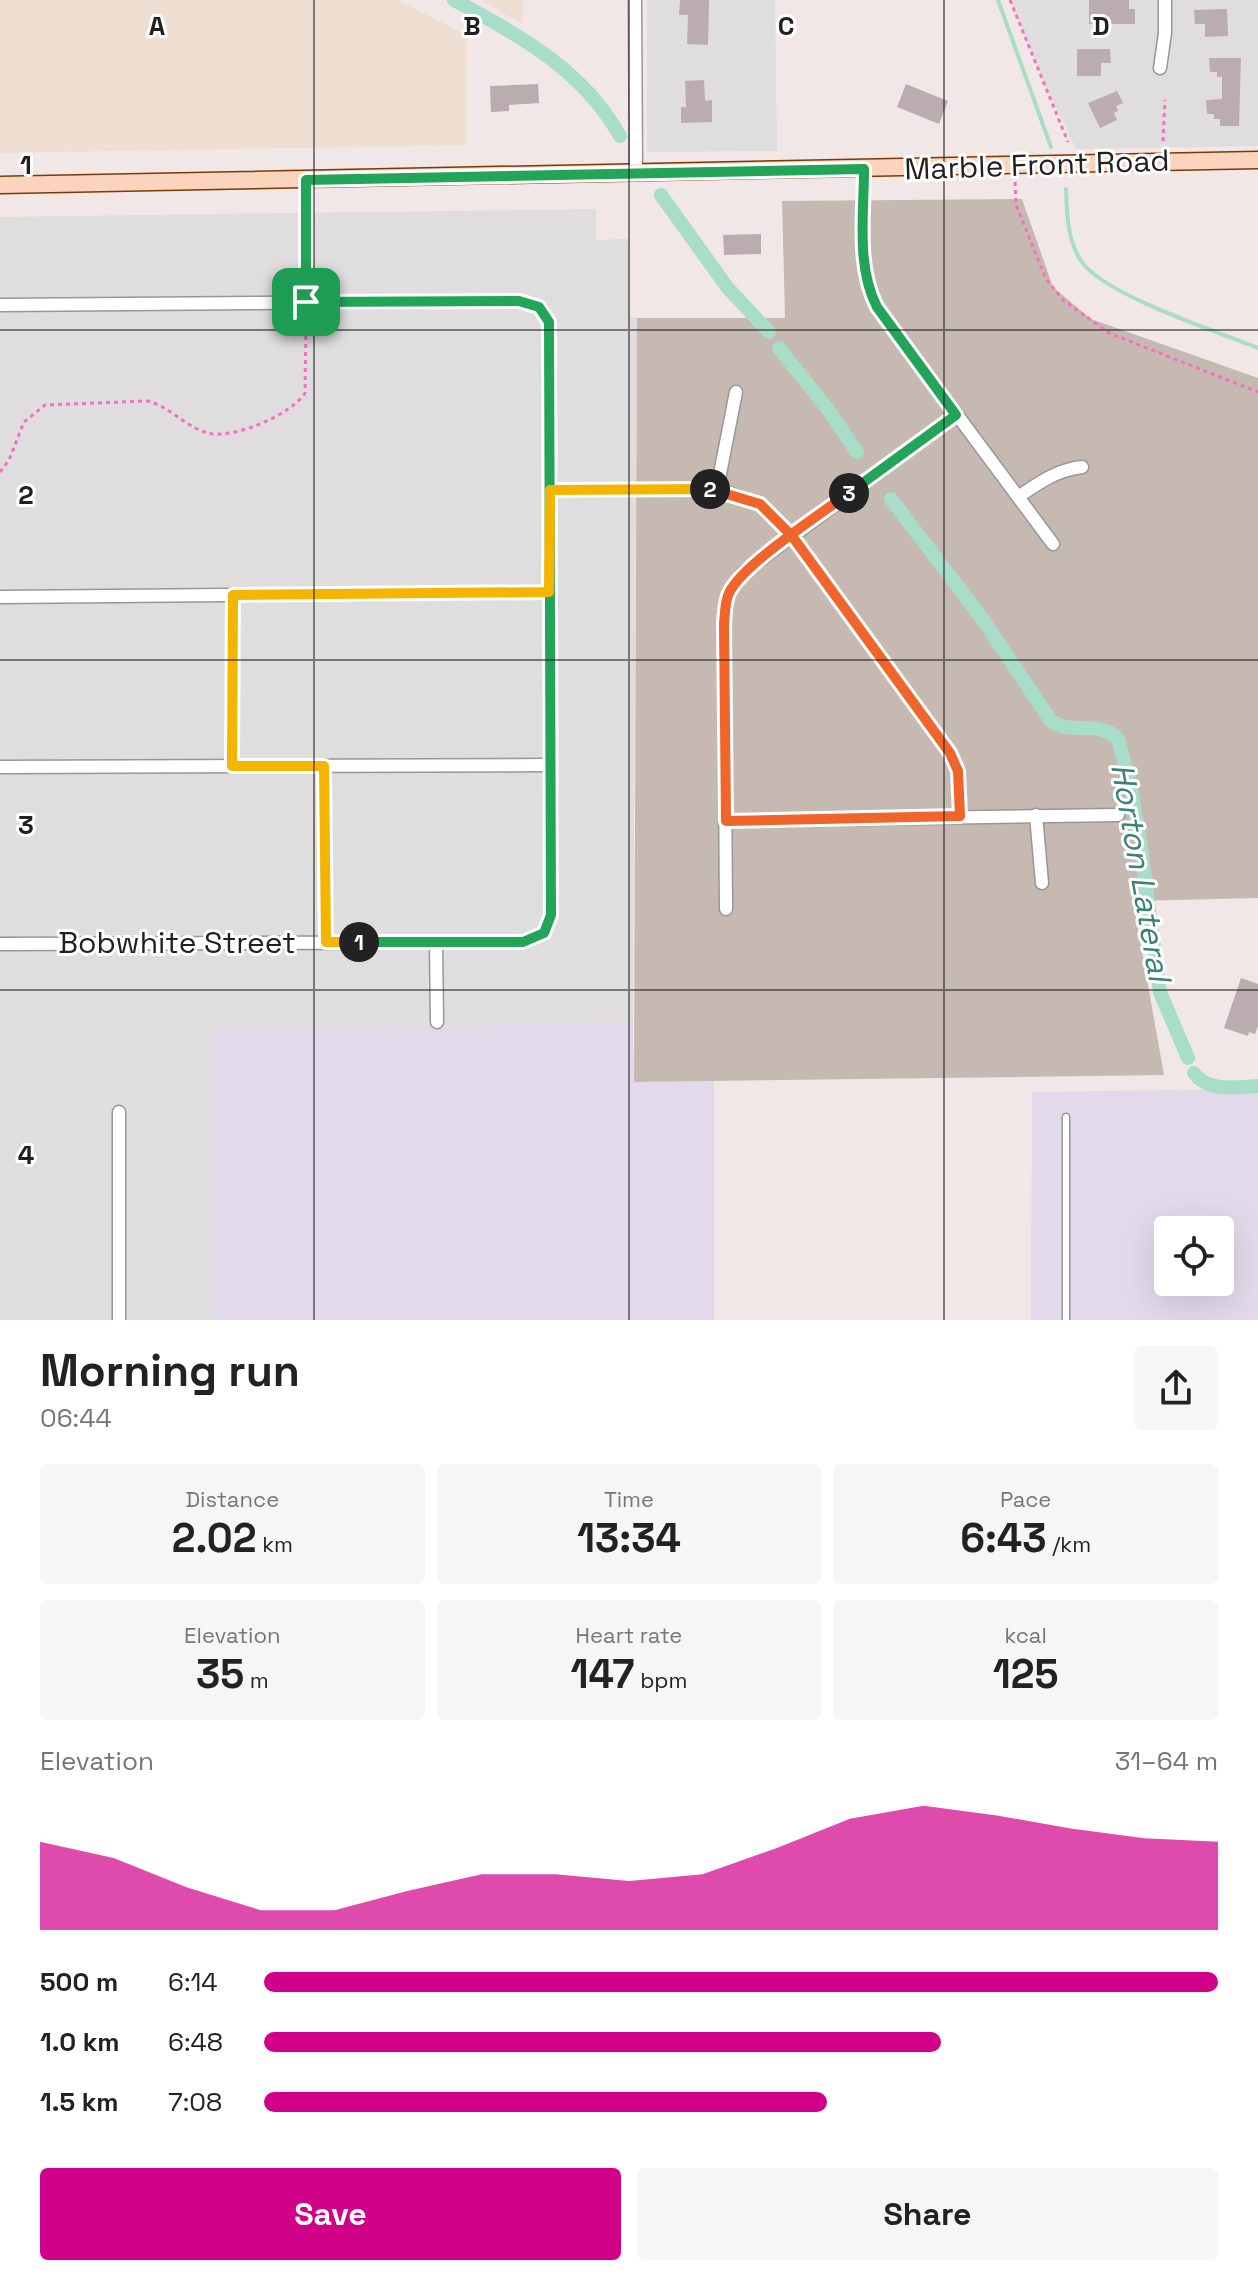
<!DOCTYPE html>
<html lang="en">
<head>
<meta charset="utf-8">
<style>
	:root { --surface:#fff; --page:#f6f6f6; --text:#222; --muted:#767676; --accent:#d10089 }
	body { margin:0; font-family:"Space Grotesk",sans-serif; background:var(--page); color:var(--text); height:100vh; display:flex; flex-direction:column; font-size:30px; white-space:nowrap }
	* { box-sizing:border-box; margin:0 }
	p { font-size:26px; color:var(--muted) }
	.icon { flex:none; width:44px; height:44px; fill:none; stroke:currentColor; stroke-width:2; stroke-linecap:round; stroke-linejoin:round }
	.map { position:relative; height:1320px; overflow:hidden }
	.details { display:flex; flex-direction:column; background:var(--surface); flex:1 }
	.details>* { flex:none }
	.controls { position:absolute; left:1154px; top:1216px; display:grid; gap:16px }
	.controls a { display:grid; place-items:center; width:80px; height:80px; border-radius:8px; background:var(--surface); box-shadow:0 8px 32px #0002; font-size:40px }
	.pin { position:absolute; display:grid; place-items:center; width:68px; height:68px; color:#fff; margin:-34px; border-radius:16px; box-shadow:0 4px 12px #0006 }
	.km { position:absolute; width:40px; height:40px; margin:-20px; border-radius:50%; background:#222; color:#fff; font-size:22px; line-height:40px; text-align:center }
	.round { display:grid; place-items:center; flex:none; width:84px; height:84px; border-radius:8px; background:var(--page) }
	.headline { display:flex; align-items:center; justify-content:space-between; height:136px; padding:0 40px }
	h1 { font-size:44px; font-weight:800; line-height:60px }
	.stats { display:grid; grid-template-columns:repeat(3,1fr); gap:12px; height:136px; padding:8px 40px }
	.stats div { display:grid; align-content:center; border-radius:8px; background:var(--page); text-align:center }
	.stats b { font-size:40px; font-weight:800 }
	.stats small { font-size:22px; font-weight:400 }
	.stats p { font-size:22px }
	.chart { height:224px; padding:16px 40px }
	.chart p { display:flex; justify-content:space-between }
	.chart svg { width:100%; height:144px; margin-top:8px; fill:var(--accent); opacity:.7 }
	.button { display:flex; gap:16px; margin-top:auto; padding:16px 40px }
	.button a { flex:1; height:92px; border-radius:8px; background:var(--accent); color:#fff; font-size:32px; font-weight:800; line-height:92px; text-align:center }
	.button a+a { background:var(--page); color:var(--text) }
	ul { padding:0 40px; list-style:none; font-size:26px }
	li { display:grid; grid-template-columns:128px 96px 1fr; align-items:center; height:60px }
	li i { height:20px; border-radius:10px; background:var(--accent) }
	.map>svg:first-child { display:block }
</style>
</head>
<body>
<div class="map">
<svg width="1258" height="1320" viewBox="0 0 1258 1320">
	<rect width="100%" height="100%" fill="#f1e7e7"/>
	<g fill="#dfddde">
		<polygon points="647,0 775,0 777,151 647,152"/>
		<polygon points="1010,0 1258,0 1258,146 1076,149 1045,85"/>
		<polygon points="596,209 596,240 629,239 630,317 637,318 633,1022 215,1030 215,1320 0,1320 0,217"/>
	</g>
	<g fill="#e2d9ea" fill-rule="evenodd">
		<polygon points="633,1022 634,1082 714,1081 714,1320 215,1320 215,1030"/>
		<path d="M1258,1089v231h-227l1,-228zM1168,1230h52v52h-52z"/>
	</g>
	<polygon fill="#c6b9b2" points="1022,199 1053,287 1091,319 1258,378 1258,898 1133,901 1164,1075 634,1082 637,318 785,318 782,201"/>
	<g fill="#efdfd3">
		<polygon points="0,0 398,0 467,35 466,145 0,153"/>
		<polygon points="481,0 523,0 523,25 488,4"/>
	</g>
	<g fill="none" stroke-linecap="round" stroke-linejoin="round">
		<g stroke="#a8dec7" stroke-width="4">
			<polyline points="998,0 1051,147"/>
			<path d="M1066,189c1,25 1,50 15,72 23,34 135,70 177,87"/>
		</g>
		<g stroke="#a8dec7" stroke-width="14">
			<path d="M454,0c66,36 128,69 166,136"/>
			<polyline points="661,195 727,287 769,332"/>
			<polyline points="779,348 827,408 857,452"/>
			<path d="M891,499l90,118 70,104c21,15 47,-2 67,18l12,45 10,57 20,151 28,66"/>
			<path d="M1194,1073c14,20 42,14 64,13"/>
		</g>
	</g>
	<g fill="#bbacb0">
		<polygon points="680,0 709,0 708,45 687,44 688,15 679,15"/>
		<polygon points="1089,0 1129,0 1129,9 1135,9 1135,24 1089,24"/>
		<polygon points="1227,9 1228,36 1205,37 1205,24 1195,24 1194,10"/>
		<polygon points="1077,49 1110,49 1111,63 1101,63 1101,76 1077,76"/>
		<polygon points="1209,58 1241,58 1239,126 1220,126 1220,119 1214,119 1214,114 1207,114 1206,100 1222,99 1222,77 1217,77 1217,72 1210,72"/>
		<polygon points="704,80 705,101 712,100 712,122 681,123 681,107 686,107 685,81"/>
		<polygon points="538,84 539,103 509,105 509,111 491,112 490,86"/>
		<polygon points="906,84 948,101 939,124 897,107"/>
		<polygon points="1117,91 1123,103 1116,106 1118,111 1114,113 1117,120 1100,128 1088,103"/>
		<polygon points="761,234 761,254 724,255 723,235"/>
		<polygon points="1241,978 1258,984 1258,1026 1255,1034 1249,1032 1248,1036 1224,1028"/>
	</g>
	<g fill="none" stroke-linecap="round" stroke-linejoin="round">
		<g stroke="#979797" stroke-width="9">
			<polyline id="lane" points="1066,1117 1066,1320"/>
		</g>
		<g stroke="#979797" stroke-width="15">
			<g id="street">
				<polyline points="635,0 636,173"/>
				<polyline points="1160,68 1165,33 1165,0"/>
				<path d="M864,169c0,46 -8,97 13,138l176,237"/>
				<polyline points="306,302 306,180"/>
				<polyline points="0,305 519,301 539,307 549,322 551,915 544,933 523,942 0,944"/>
				<polyline points="717,489 736,392"/>
				<polyline points="550,490 717,489 760,504 792,536 950,753 958,771 960,816"/>
				<path d="M1018,497c21,-14 38,-27 64,-30"/>
				<polyline points="0,597 549,592"/>
				<polyline points="232,766 233,595"/>
				<polyline points="324,766 326,942"/>
				<polyline points="0,767 549,765"/>
				<polyline points="1036,815 1042,883"/>
				<polyline points="726,821 1118,815"/>
				<polyline points="726,909 724,624 728,594 744,572 956,415"/>
				<polyline points="436,942 437,1022"/>
				<polyline points="119,1320 119,1112"/>
			</g>
		</g>
		<g stroke="#7a3a05" stroke-width="19">
			<polyline id="secondary" points="0,185 1258,160"/>
		</g>
		<g stroke="#fa6fbc" stroke-width="3" stroke-dasharray="4 4" stroke-linecap="butt">
			<polyline points="1010,0 1068,142"/>
			<polyline points="1163,141 1165,100"/>
			<polyline points="1015,182 1016,205 1046,279 1063,300 1109,333 1258,392"/>
			<path d="M0,472l9,-12 15,-38 21,-17 102,-4c23,5 38,26 61,32 25,7 84,-19 97,-40l1,-76"/>
		</g>
		<use href="#lane" stroke="#fff" stroke-width="6"/>
		<use href="#street" stroke="#fff" stroke-width="12"/>
		<use href="#secondary" stroke="#fad4bc" stroke-width="16"/>
	</g>
	<g fill="none" stroke-linecap="round" stroke-linejoin="round">
		<g stroke="#fff" stroke-width="16">
			<polyline id="split-1" points="306,302 519,301 539,307 549,322 551,915 544,933 523,942 359,942"/>
		</g>
		<g stroke="#fff" stroke-width="16">
			<polyline id="split-2" points="359,942 326,942 324,766 232,766 233,595 549,592 550,490 710,489"/>
		</g>
		<g stroke="#fff" stroke-width="16">
			<path id="split-3" d="M710,489l50,15 32,32 158,217 8,18 2,45 -234,5 -2,-197c1,-10 1,-23 5,-31 14,-29 92,-79 120,-100"/>
		</g>
		<g stroke="#fff" stroke-width="16">
			<path id="split-4" d="M306,302v-122l558,-11c0,46 -8,97 13,138l79,108 -107,78"/>
		</g>
		<use href="#split-1" stroke="#22a559" stroke-width="10"/>
		<use href="#split-2" stroke="#f5b400" stroke-width="10"/>
		<use href="#split-3" stroke="#f0652b" stroke-width="10"/>
		<use href="#split-4" stroke="#22a559" stroke-width="10"/>
	</g>
	<path fill="none" stroke="#202020" stroke-width="2" stroke-opacity="0.55" d="M314,0v1320M629,0v1320M944,0v1320M0,330h1258M0,660h1258M0,990h1258"/>
	<g text-anchor="middle" stroke-width="6" stroke-linejoin="round" paint-order="stroke">
		<g font-size="30" fill="#202020" stroke="#fff">
			<text transform="translate(1037 165) rotate(-2)" y="10">Marble Front Road</text>
			<text x="177" y="953">Bobwhite Street</text>
		</g>
		<g font-size="32" font-style="italic" fill="#3a8176" stroke="#fff">
			<text transform="translate(1141 872) rotate(80)" y="11">Horton Lateral</text>
		</g>
	</g>
	<g font-size="26" text-anchor="middle" font-weight="bold" fill="#202020" stroke="#fff" stroke-width="6" stroke-linejoin="round" paint-order="stroke">
		<text x="157" y="35">A</text>
		<text x="472" y="35">B</text>
		<text x="786" y="35">C</text>
		<text x="1101" y="35">D</text>
		<text x="26" y="174">1</text>
		<text x="26" y="504">2</text>
		<text x="26" y="834">3</text>
		<text x="26" y="1164">4</text>
	</g>
</svg>
<div class="controls">
<a><svg class="icon" aria-label="locate" viewBox="0 0 24 24"><circle cx="12" cy="12" r="6"/><path d="M12 2v4M12 18v4M2 12h4M18 12h4"/></svg></a>
</div>
<div class="pin" style="left:306px;top:302px;background:#1e9e55"><svg class="icon" aria-label="arrive" viewBox="0 0 24 24"><path d="M6 21V4h12l-3 4 3 4H6"/></svg></div>
<b class="km" style="left:359px;top:942px">1</b>
<b class="km" style="left:710px;top:489px">2</b>
<b class="km" style="left:849px;top:493px">3</b>
</div>
<section class="details">
<div class="headline"><div><h1>Morning run</h1><p>06:44</p></div><a class="round"><svg class="icon" aria-label="share" viewBox="0 0 24 24"><path d="M12 15V3M7 8l5-5 5 5M5 13v7h14v-7"/></svg></a></div>
<div class="stats">
<div><p>Distance</p><b>2.02<small> km</small></b></div>
<div><p>Time</p><b>13:34</b></div>
<div><p>Pace</p><b>6:43<small> /km</small></b></div>
</div>
<div class="stats">
<div><p>Elevation</p><b>35<small> m</small></b></div>
<div><p>Heart rate</p><b>147<small> bpm</small></b></div>
<div><p>kcal</p><b>125</b></div>
</div>
<div class="chart"><p><span>Elevation</span>31–64 m</p>
<svg viewBox="0 0 160 44" preserveAspectRatio="none"><path d="M0 44V17L10 22L20 31L30 38L40 38L50 32L60 27L70 27L80 29L90 27L100 19L110 10L120 6L130 9L140 13L150 16L160 17V44z"/></svg>
</div>
<ul>
<li><b>500 m</b>6:14<i style="width:100%"></i></li>
<li><b>1.0 km</b>6:48<i style="width:71%"></i></li>
<li><b>1.5 km</b>7:08<i style="width:59%"></i></li>
</ul>
<div class="button"><a>Save</a><a>Share</a></div>
</section>
</body>
</html>
